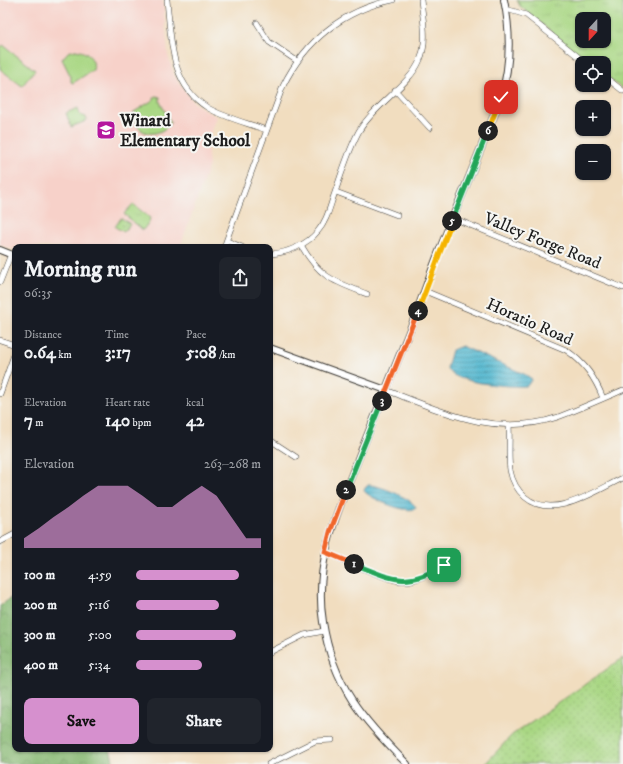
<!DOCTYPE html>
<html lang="en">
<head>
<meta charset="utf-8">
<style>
	:root { --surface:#171b24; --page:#20242c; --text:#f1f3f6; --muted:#9ea1a6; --accent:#d690ce }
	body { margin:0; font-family:"IM FELL DW Pica",serif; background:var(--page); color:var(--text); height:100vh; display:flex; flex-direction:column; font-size:15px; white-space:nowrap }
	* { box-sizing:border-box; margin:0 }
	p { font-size:13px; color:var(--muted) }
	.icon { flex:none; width:22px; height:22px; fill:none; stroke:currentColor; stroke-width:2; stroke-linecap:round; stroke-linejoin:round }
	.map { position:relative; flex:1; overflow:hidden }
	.details { position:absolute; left:12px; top:244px; width:261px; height:508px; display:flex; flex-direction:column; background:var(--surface); border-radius:8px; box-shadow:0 1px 3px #0004 }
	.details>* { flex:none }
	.needle { width:26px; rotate:201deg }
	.tools { position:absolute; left:575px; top:12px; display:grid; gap:8px }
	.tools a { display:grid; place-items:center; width:36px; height:36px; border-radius:8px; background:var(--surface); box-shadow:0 1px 3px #0004; font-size:20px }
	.pin { position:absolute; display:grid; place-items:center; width:34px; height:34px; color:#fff; margin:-17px; border-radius:8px; box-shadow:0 2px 6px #0006 }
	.km { position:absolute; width:20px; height:20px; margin:-10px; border-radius:50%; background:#222; color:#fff; font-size:11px; line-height:20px; text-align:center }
	.round { display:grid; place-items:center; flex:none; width:42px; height:42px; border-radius:8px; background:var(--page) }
	.head { display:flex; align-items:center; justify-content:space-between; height:68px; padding:0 12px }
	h1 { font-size:22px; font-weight:700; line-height:30px }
	.stats { display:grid; grid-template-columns:repeat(3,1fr); gap:6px; height:68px; padding:4px 12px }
	.stats div { display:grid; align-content:center }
	.stats b { font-size:17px; font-weight:700 }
	.stats small { font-size:11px; font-weight:400 }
	.stats p { font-size:11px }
	.chart { height:112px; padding:8px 12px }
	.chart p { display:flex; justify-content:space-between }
	.chart svg { width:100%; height:72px; margin-top:4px; fill:var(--accent); opacity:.7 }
	.button { display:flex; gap:8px; margin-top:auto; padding:8px 12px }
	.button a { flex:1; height:46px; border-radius:8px; background:var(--accent); color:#111; font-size:16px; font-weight:700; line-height:46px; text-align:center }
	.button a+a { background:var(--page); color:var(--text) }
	ul { padding:0 12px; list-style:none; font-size:13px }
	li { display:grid; grid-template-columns:64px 48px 1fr; align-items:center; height:30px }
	li i { height:10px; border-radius:5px; background:var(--accent) }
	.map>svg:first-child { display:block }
</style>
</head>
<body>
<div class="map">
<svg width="623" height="764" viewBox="0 0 623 764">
	<defs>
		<pattern id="grass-dots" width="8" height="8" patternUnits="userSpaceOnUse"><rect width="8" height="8" fill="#a9d783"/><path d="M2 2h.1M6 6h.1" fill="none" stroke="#91b871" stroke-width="1.8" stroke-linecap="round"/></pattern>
		<pattern id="forest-crowns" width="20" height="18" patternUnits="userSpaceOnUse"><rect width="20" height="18" fill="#86b871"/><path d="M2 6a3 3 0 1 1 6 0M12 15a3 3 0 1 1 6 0" fill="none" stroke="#6d955c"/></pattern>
		<pattern id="park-tufts" width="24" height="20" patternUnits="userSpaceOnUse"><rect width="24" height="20" fill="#a9d783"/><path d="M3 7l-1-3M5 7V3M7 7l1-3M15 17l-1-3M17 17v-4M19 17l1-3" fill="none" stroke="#91b871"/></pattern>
		<pattern id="water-rules" width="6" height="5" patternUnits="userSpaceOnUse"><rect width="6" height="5" fill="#52b8d0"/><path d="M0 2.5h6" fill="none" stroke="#4395a8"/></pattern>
	</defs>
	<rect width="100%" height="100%" fill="#f6f6f2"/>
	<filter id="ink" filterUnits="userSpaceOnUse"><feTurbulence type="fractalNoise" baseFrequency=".025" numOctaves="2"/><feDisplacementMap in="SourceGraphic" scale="8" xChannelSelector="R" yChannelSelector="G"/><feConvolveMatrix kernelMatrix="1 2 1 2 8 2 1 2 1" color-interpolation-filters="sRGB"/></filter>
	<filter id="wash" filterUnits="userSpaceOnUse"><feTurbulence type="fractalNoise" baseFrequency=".012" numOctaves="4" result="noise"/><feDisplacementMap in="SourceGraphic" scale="16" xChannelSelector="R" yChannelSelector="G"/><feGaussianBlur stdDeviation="0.9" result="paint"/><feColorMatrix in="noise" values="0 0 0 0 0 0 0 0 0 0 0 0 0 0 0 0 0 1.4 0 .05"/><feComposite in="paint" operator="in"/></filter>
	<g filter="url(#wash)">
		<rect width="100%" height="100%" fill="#f1ddbf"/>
		<polygon fill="#f7d1c9" points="0,0 163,0 168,55 174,75 194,103 217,117 207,144 209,165 180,247 15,247 15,250 0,245"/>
		<polygon fill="url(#grass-dots)" stroke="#627a50" points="623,658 623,764 485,764 512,735"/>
		<polygon fill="url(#forest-crowns)" stroke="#516a46" points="15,595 15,749 110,749 114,764 0,764 0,606"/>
		<g fill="url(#park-tufts)" stroke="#627a50" fill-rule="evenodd">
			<path d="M517,0h106v89l-19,-14v-12h-16l-68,-57zM582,19h22v22h-22z"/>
			<polygon points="78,108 80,115 86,117 86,121 71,127 66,113"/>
			<polygon points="133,204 150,218 149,222 143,230 124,214"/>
			<polygon points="121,218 130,224 124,232 115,227"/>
		</g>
		<g fill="#a9d783" stroke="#627a50">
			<polygon points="3,45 35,70 22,86 0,69 0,48"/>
			<path d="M75,50c11,1 21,8 18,20l-20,13 -2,-1v-5l-9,-18 6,-7z"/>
			<path d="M156,96l4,1v5l11,21c-14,17 -37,13 -37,-11l19,-12z"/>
		</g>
		<g fill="url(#water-rules)" stroke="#376a76">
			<path d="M462,346l64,29 6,4 -5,7c-15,1 -75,-2 -80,-18l5,-18z"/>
			<path d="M368,485c9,-1 46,14 48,23 -8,7 -45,-9 -52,-17l1,-3z"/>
		</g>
	</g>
	<g filter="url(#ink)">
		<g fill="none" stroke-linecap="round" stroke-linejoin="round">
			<g stroke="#3c3934" stroke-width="6">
				<g id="minor">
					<path d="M167,0c4,39 3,85 41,108 18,10 39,15 58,22"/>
					<polyline points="506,9 526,15 586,63"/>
					<polyline points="257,23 269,42 297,61"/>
					<polyline points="604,76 623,91"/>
					<polyline points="395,90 430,128"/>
					<polyline points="336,192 397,215"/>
					<polyline points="453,218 623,288"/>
					<polyline points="227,241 242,247"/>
					<path d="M301,245c19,33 32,36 66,49"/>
					<path d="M224,247l59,-161c22,-45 60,-76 110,-86"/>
					<path d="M270,254c17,-1 37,-9 48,-23 8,-9 11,-21 15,-33 8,-22 15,-47 26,-67 16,-27 51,-46 61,-71 8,-19 3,-40 1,-60"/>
					<polyline points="0,282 11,254"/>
					<path d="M425,291l141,59c19,13 29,28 37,48"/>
					<polyline points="0,340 15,345"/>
					<path d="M386,390c57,22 110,48 172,27 22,-8 44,-18 65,-27"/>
					<polyline points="0,394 15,352"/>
					<path d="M509,425c1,14 -1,31 1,45 2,11 7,20 15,27 28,24 70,-6 98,-19"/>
					<polyline points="270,440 296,457"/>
					<polyline points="0,542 15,534"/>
					<path d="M325,552c18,7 58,27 76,29 19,1 42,-14 53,-28"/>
					<polyline points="270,652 304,635 324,631"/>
					<polyline points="269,764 315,741 332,740"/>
				</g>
			</g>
			<g stroke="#3c3934" stroke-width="8">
				<g id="tertiary">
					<polyline points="0,250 15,256"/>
					<polyline points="270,348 386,390"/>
					<path d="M407,764c-44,-44 -74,-78 -84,-142 -10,-60 16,-114 37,-168 15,-38 30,-75 45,-112 14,-34 25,-69 39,-103 19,-47 39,-94 57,-142 10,-33 10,-64 3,-97"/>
				</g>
			</g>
			<use href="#minor" stroke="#fff" stroke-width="5"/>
			<use href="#tertiary" stroke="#fff" stroke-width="6"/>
		</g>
	</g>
	<g fill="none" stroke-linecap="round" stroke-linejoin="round" filter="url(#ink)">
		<g stroke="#fff" stroke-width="8">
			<path id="split-1" d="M354,564c39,15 51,25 90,1"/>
		</g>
		<g stroke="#fff" stroke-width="8">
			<polyline id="split-2" points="346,490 330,532 325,552 354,564"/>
		</g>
		<g stroke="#fff" stroke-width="8">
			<polyline id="split-3" points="346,490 382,401"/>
		</g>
		<g stroke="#fff" stroke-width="8">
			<polyline id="split-4" points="382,401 418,311"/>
		</g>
		<g stroke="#fff" stroke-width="8">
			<polyline id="split-5" points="418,311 452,221"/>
		</g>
		<g stroke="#fff" stroke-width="8">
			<polyline id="split-6" points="452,221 488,131"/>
		</g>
		<g stroke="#fff" stroke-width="8">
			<polyline id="split-7" points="488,131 501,97"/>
		</g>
		<use href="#split-1" stroke="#22a559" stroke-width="5"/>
		<use href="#split-2" stroke="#f0652b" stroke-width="5"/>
		<use href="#split-3" stroke="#22a559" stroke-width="5"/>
		<use href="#split-4" stroke="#f0652b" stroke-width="5"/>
		<use href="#split-5" stroke="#f5b400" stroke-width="5"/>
		<use href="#split-6" stroke="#22a559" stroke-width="5"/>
		<use href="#split-7" stroke="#f5b400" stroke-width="5"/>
	</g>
	<defs>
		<g id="school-square" transform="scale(1)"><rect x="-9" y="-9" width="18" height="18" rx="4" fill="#b5179e" stroke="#f6f6f2"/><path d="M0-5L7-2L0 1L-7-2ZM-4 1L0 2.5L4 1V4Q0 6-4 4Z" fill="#fff"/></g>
	</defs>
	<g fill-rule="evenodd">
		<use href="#school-square" x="106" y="130"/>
	</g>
	<g text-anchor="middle" stroke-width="4" stroke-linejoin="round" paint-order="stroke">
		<g font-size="17" font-weight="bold" fill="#1c1c1c" stroke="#f6f6f2" text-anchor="start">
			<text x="120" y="126">Winard<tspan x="120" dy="20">Elementary School</tspan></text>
		</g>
		<g font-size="17" fill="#1c1c1c" stroke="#f6f6f2">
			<text transform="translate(543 240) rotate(22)" y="6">Valley Forge Road</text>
			<text transform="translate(530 321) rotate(24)" y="6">Horatio Road</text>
		</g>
	</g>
</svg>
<div class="tools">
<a><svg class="needle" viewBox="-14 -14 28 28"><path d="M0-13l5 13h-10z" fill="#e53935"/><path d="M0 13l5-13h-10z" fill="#9ea1a6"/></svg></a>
<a><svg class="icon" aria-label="locate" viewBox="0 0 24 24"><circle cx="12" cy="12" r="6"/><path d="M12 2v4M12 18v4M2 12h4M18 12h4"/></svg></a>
<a>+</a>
<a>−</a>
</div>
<div class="pin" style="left:444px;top:565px;background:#1e9e55"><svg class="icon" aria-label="arrive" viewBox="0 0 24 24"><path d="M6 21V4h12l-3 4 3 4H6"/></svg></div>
<div class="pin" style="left:501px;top:97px;background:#d93025"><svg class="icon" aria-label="check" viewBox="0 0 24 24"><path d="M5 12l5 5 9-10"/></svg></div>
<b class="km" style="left:354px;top:564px">1</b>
<b class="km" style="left:346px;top:490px">2</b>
<b class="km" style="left:382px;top:401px">3</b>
<b class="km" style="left:418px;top:311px">4</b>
<b class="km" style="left:452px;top:221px">5</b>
<b class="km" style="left:488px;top:131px">6</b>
<section class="details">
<div class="head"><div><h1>Morning run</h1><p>06:35</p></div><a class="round"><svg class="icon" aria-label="share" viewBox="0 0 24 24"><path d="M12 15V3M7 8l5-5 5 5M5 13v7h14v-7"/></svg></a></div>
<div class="stats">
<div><p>Distance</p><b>0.64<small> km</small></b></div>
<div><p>Time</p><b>3:17</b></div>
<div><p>Pace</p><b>5:08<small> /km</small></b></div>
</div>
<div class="stats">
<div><p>Elevation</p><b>7<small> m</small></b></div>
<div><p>Heart rate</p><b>140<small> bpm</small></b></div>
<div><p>kcal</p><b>42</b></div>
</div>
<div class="chart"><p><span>Elevation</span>263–268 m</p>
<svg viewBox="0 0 160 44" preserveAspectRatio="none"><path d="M0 44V38L10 32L20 25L30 19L40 12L50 6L60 6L70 6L80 12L90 19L100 19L110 12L120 6L130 12L140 25L150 38L160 38V44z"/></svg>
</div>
<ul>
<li><b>100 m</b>4:59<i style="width:82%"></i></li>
<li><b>200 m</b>5:16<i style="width:66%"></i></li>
<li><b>300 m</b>5:00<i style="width:80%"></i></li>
<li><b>400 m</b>5:34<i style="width:53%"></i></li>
</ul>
<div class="button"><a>Save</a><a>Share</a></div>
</section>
</div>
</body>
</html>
